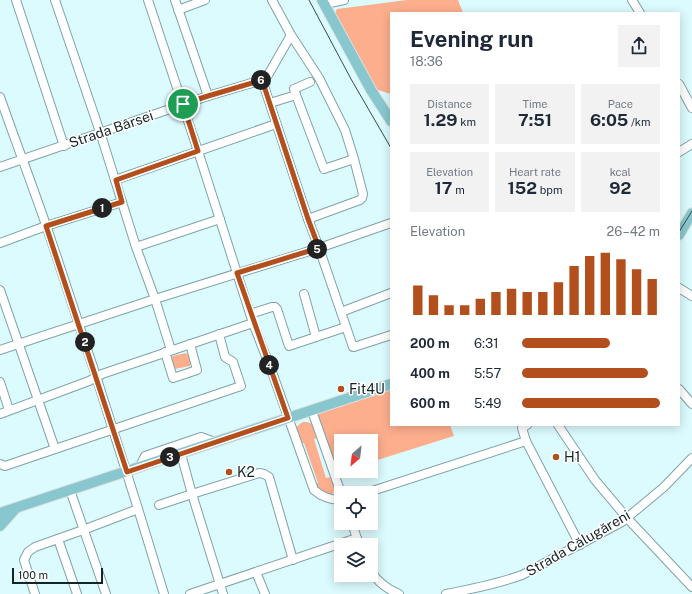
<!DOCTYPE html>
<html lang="en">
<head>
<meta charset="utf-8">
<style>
	:root { --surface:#fff; --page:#f2f2f3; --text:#1f2937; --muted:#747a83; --accent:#b34f1c }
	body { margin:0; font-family:"Public Sans",sans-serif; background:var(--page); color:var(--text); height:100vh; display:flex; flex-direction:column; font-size:15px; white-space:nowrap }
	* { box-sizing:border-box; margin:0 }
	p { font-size:13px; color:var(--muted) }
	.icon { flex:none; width:22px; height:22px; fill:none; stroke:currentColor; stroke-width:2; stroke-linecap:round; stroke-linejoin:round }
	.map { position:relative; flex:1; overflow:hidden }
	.sheet { position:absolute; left:390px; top:12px; width:290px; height:414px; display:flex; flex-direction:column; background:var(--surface); border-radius:0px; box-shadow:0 2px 10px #0003 }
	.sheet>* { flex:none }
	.needle { width:26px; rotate:208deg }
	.tools { position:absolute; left:334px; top:434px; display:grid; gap:8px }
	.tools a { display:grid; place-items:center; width:44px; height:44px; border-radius:0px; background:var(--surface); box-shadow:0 2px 10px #0003; font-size:20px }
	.scale { position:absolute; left:12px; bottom:10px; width:91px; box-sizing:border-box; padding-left:4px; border:2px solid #152425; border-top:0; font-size:11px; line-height:14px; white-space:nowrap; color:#152425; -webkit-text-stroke:3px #fff; paint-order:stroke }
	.pin { position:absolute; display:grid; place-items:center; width:34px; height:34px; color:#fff; margin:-17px; border:2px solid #fff; border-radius:50%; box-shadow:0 1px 4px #0007 }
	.km { position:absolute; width:20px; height:20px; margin:-10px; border-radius:50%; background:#222; color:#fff; font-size:11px; line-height:20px; text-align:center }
	.round { display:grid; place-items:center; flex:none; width:42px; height:42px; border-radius:0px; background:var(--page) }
	.head { display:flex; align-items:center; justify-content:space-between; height:68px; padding:0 20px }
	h1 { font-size:22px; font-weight:700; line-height:30px }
	.metrics { display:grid; grid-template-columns:repeat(3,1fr); gap:6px; height:68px; padding:4px 20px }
	.metrics div { display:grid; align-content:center; border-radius:0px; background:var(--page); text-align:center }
	.metrics b { font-size:17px; font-weight:700 }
	.metrics small { font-size:11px; font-weight:400 }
	.metrics p { font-size:11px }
	.chart { height:112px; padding:8px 20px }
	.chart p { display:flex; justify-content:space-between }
	.chart svg { width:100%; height:72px; margin-top:4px; stroke:var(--accent); stroke-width:6 }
	ul { padding:0 20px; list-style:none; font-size:13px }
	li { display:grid; grid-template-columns:64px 48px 1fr; align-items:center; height:30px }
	li i { height:10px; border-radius:5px; background:var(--accent) }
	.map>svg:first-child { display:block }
</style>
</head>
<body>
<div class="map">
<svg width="692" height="594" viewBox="0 0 692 594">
	<rect width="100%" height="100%" fill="#dcfbfe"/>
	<g fill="#fdaf8d">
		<polygon points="407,0 458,0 463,13 391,13 391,94 374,89 333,17 337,9"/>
		<polygon points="186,353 191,358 190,366 175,369 171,364 172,356"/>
		<polygon points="391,389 391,425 450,425 454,436 371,462 371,441 341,441 341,471 338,472 317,413"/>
		<path d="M303,422c12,0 12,6 17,15l-6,2 12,39 6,-1c2,7 5,13 -1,19l-4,-1 -14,-10 5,-2 -14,-40 -5,2c-3,-11 -8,-16 4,-23z"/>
	</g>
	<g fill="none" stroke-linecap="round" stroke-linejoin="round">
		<g stroke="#7fa3a8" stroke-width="10">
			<g id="minor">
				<polyline points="16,0 64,146"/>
				<polyline points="55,0 100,132 136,247 155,299 171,350"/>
				<path d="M148,0l50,151 39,122 16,50 19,49 42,118c8,7 16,10 27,10"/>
				<polyline points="175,0 208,96"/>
				<polyline points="272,0 291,35 319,78 345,130 354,159 363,194 362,198 360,200 308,219"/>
				<polyline points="632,0 640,13"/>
				<polyline points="325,4 344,0"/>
				<polyline points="178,10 205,0"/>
				<polyline points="262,80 308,219 319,248 353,347 354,347 391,335"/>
				<polyline points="679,84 692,108"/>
				<polyline points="296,95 294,89 310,82"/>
				<path d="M0,97c15,43 32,87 47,131 41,121 80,243 117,366"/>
				<polyline points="270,103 296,95 324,169 354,159"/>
				<polyline points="679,152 692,144"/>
				<polyline points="0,167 208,96 262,80 268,75 291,35"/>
				<polyline points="115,180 276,124"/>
				<polyline points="0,243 46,226 122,202"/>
				<polyline points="136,247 220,219"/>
				<polyline points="679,288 692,296"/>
				<polyline points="0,290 55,449"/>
				<polyline points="304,294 316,337"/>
				<polyline points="341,312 391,293"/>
				<polyline points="250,314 272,307 275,307 277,309 289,346 346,327"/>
				<polyline points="0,350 155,299 319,248 391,223"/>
				<polyline points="165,352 173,378 197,370 190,344"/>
				<polyline points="0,382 9,410"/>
				<polyline points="679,389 692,404"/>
				<polyline points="312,411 341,493"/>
				<polyline points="0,414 89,381 102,374 253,323"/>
				<polyline points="527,425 522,428 526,441 580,545"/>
				<polyline points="558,425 595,480 627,518 692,587"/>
				<polyline points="181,454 192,494 223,594"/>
				<polyline points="0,464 5,466 241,386 233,362 225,357 219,334"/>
				<polyline points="139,468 145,456 201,437 215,442"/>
				<polyline points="70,490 106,594"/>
				<polyline points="366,493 526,441"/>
				<polyline points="159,505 192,494 259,473 264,474 269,477 293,560"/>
				<polyline points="352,523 359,545"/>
				<polyline points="58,539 77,594"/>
				<path d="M371,571c7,12 16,18 28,23"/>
				<polyline points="256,572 265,594"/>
				<polyline points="35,594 24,560 28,552 35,547 83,530 138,509"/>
				<polyline points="190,594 357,538"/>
				<path d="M446,594c26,-5 51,-10 76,-19l100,-53 42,-35 28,-29"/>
			</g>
		</g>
		<g stroke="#dee0e0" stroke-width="12">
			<g id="major">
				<polyline points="322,0 371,90 391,121"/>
				<polyline points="679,235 692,213"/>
				<polyline points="0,513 391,384"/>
				<polyline points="0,526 16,508"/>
			</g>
		</g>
		<use href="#minor" stroke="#fff" stroke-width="8"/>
		<use href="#major" stroke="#89c7ce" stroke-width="10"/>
		<g stroke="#394b4d" stroke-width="1">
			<polyline points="309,0 351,79 391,148"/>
			<polyline points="679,232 692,211"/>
		</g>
	</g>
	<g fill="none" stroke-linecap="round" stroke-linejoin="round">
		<g stroke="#fff" stroke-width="8">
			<polygon id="route" points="262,80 308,219 319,248 237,273 288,418 127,472 46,226 122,202 116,180 198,151 183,104 208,96"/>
		</g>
		<use href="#route" stroke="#b34f1c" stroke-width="5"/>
	</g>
	<g fill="#b34f1c" stroke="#fff" stroke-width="1.5">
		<circle cx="341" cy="389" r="4"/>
		<circle cx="556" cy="457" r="4"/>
		<circle cx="229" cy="472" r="4"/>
	</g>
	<g text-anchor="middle" stroke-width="3" stroke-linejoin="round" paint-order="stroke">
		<g font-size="14" fill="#152425" stroke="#fff">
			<text transform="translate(111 129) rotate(-19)" y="5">Strada Bârsei</text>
			<text transform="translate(578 543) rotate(-30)" y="5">Strada Călugăreni</text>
		</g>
		<g font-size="14" fill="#152425" stroke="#fff" text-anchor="start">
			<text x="349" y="394">Fit4U</text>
			<text x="564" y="462">H1</text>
			<text x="237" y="477">K2</text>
		</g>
	</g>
</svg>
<div class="tools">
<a><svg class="needle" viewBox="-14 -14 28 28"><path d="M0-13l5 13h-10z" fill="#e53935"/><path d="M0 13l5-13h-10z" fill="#747a83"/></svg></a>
<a><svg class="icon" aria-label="locate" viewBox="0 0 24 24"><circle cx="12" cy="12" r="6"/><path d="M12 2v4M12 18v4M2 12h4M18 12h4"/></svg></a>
<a><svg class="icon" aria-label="layers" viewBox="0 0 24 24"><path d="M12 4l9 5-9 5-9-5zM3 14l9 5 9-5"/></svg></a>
</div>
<div class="scale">100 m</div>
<div class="pin" style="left:183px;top:104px;background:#1e9e55"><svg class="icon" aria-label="arrive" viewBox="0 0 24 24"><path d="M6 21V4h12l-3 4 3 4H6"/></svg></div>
<b class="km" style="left:102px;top:208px">1</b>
<b class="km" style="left:85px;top:342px">2</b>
<b class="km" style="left:170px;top:457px">3</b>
<b class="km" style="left:269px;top:365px">4</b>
<b class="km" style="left:317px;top:249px">5</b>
<b class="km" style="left:261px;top:80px">6</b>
<section class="sheet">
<div class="head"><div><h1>Evening run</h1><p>18:36</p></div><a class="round"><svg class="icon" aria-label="share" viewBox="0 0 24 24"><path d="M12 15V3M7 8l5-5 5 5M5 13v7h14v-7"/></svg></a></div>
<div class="metrics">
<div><p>Distance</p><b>1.29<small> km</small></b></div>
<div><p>Time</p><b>7:51</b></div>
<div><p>Pace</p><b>6:05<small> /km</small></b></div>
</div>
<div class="metrics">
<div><p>Elevation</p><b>17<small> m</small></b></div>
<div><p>Heart rate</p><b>152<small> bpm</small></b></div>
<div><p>kcal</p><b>92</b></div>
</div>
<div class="chart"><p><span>Elevation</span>26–42 m</p>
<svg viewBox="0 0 160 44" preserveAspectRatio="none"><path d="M5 44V26M15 44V32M25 44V38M35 44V38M45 44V34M55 44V30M65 44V28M75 44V30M85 44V30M95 44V24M105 44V14M115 44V8M125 44V6M135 44V10M145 44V16M155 44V22"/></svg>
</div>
<ul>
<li><b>200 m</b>6:31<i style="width:64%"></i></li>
<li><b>400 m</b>5:57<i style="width:91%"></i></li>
<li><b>600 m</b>5:49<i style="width:100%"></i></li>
</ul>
</section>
</div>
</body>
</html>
